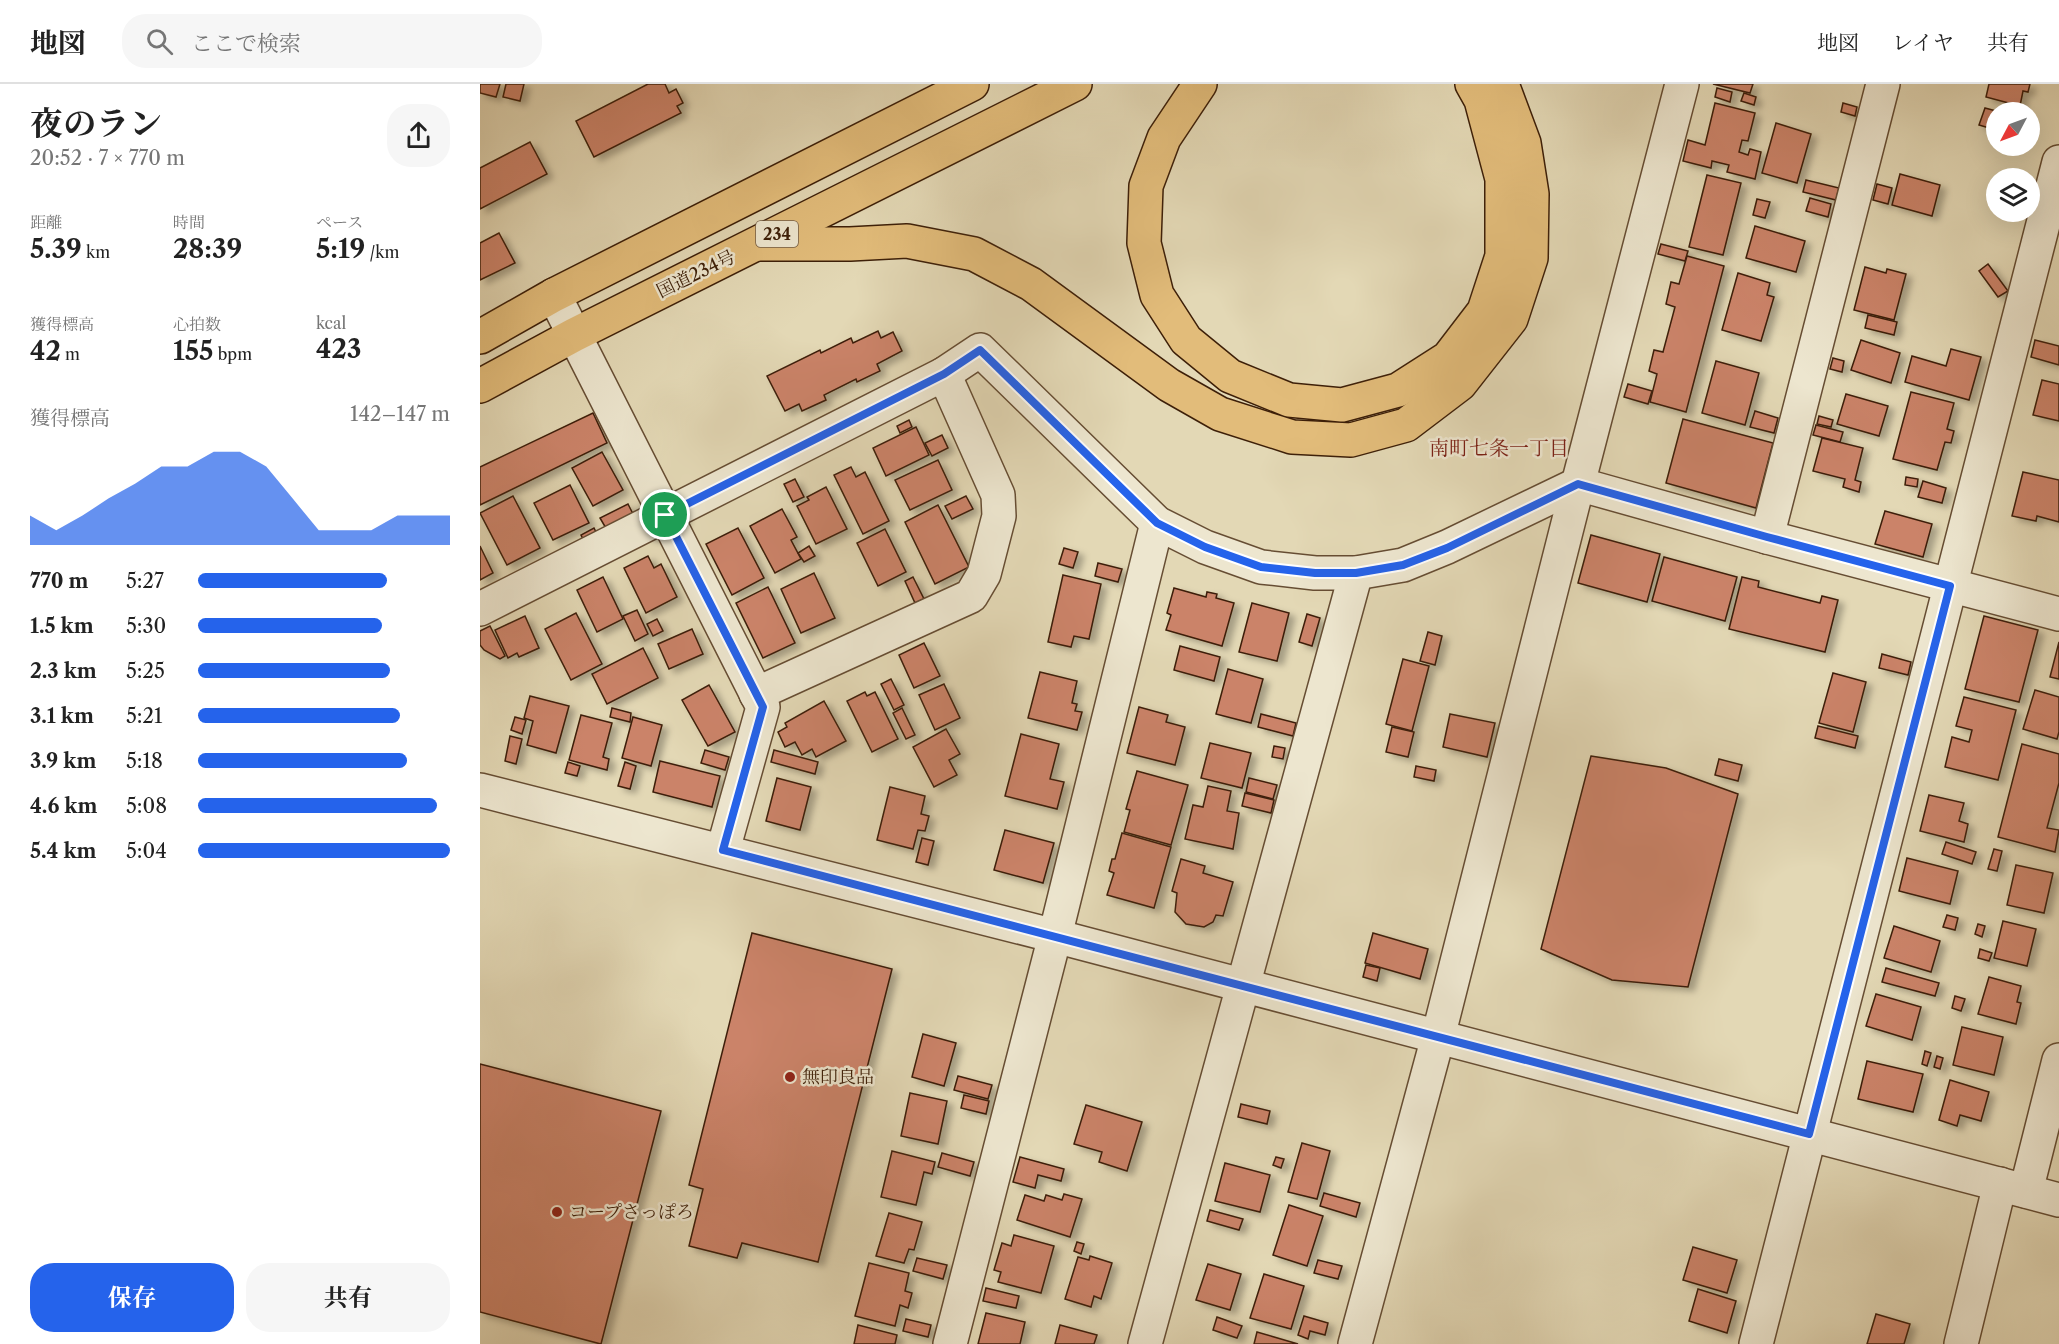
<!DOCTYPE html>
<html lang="ja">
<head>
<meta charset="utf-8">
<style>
	:root { --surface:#fff; --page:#f6f6f6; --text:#222; --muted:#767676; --line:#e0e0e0; --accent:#2563eb }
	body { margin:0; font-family:"Libre Caslon Text","Noto Serif JP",serif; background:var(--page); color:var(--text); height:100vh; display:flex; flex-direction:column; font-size:22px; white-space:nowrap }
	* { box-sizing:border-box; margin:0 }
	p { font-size:20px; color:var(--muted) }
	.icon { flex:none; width:33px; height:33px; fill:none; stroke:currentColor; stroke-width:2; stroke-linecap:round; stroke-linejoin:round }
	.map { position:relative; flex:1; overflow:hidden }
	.drawer { display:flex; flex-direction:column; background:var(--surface); width:480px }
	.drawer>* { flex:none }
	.needle { width:39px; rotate:229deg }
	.tools { position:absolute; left:1506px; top:18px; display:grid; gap:12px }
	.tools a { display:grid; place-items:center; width:54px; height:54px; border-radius:50%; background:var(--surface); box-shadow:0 6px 24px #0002; font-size:30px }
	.pin { position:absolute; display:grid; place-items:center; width:51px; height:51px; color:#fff; margin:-26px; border:3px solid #fff; border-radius:50%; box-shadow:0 2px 6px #0007 }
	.round { display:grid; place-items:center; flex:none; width:63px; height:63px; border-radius:24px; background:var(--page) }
	.head { display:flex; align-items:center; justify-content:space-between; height:102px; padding:0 30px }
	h1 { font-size:33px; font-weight:700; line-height:45px }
	.figures { display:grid; grid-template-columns:repeat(3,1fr); gap:9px; height:102px; padding:6px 30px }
	.figures div { display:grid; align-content:center }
	.figures b { font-size:26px; font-weight:700 }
	.figures small { font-size:16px; font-weight:400 }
	.figures p { font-size:16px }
	.chart { height:168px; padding:12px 30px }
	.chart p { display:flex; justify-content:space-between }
	.chart svg { width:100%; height:108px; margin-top:6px; fill:var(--accent); opacity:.7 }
	.action { display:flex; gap:12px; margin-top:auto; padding:12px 30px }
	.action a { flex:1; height:69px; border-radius:24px; background:var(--accent); color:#fff; font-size:24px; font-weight:700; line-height:69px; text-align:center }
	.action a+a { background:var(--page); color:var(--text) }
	ul { padding:0 30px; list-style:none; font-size:20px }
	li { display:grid; grid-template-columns:96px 72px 1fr; align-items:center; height:45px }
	li i { height:15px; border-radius:8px; background:var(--accent) }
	header { display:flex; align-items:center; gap:36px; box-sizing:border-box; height:84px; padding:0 30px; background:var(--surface); border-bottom:2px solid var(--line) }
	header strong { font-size:28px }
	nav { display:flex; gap:33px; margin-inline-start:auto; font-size:21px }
	.search { width:420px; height:54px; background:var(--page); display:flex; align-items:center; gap:15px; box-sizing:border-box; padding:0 21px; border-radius:24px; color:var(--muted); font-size:22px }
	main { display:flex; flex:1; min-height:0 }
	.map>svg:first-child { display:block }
</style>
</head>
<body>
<header>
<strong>地図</strong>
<div class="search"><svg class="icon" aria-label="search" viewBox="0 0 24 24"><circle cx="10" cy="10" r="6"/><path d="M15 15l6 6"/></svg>ここで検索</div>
<nav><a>地図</a><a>レイヤ</a><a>共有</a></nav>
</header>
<main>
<section class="drawer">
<div class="head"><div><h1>夜のラン</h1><p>20:52 · 7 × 770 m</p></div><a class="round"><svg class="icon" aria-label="share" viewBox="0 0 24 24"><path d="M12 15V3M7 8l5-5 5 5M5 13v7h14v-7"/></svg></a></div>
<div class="figures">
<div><p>距離</p><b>5.39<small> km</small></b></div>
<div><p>時間</p><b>28:39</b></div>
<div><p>ペース</p><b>5:19<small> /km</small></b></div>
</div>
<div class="figures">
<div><p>獲得標高</p><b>42<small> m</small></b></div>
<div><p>心拍数</p><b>155<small> bpm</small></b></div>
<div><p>kcal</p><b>423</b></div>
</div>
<div class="chart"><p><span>獲得標高</span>142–147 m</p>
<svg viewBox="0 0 160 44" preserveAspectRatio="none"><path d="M0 44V32L10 38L20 32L30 25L40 19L50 12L60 12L70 6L80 6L90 12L100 25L110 38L120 38L130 38L140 32L150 32L160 32V44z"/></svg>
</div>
<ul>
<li><b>770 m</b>5:27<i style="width:75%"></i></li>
<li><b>1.5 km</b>5:30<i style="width:73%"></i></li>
<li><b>2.3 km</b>5:25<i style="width:76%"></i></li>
<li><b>3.1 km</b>5:21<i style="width:80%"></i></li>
<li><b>3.9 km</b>5:18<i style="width:83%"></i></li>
<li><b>4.6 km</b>5:08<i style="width:95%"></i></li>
<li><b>5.4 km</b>5:04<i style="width:100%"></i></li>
</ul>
<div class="action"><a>保存</a><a>共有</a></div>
</section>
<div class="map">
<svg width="1579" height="1260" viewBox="0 0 1579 1260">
	<defs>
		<filter id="shadow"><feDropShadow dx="6" dy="4" stdDeviation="3" flood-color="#0004"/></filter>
	</defs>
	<rect width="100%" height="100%" fill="#e3d8b5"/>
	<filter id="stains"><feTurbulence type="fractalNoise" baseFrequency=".00333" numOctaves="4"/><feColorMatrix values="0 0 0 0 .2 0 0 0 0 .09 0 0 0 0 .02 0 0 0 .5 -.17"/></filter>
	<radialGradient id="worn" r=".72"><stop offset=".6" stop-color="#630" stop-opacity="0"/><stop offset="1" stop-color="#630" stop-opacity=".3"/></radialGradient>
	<g fill="#cb8369" stroke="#3d1f08" stroke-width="1.5" filter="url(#shadow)">
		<polygon points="0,0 20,0 16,13 0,9"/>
		<polygon points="26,0 44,0 40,17 23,13"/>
		<polygon points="168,0 185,0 189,9 196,5 203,19 197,22 201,29 114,73 96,37"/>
		<polygon points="1233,0 1273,0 1270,9"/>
		<polygon points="1509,0 1550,0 1548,8 1543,7 1540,22 1506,13"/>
		<polygon points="1237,4 1252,8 1250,18 1235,13"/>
		<polygon points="1264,9 1276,13 1274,21 1261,17"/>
		<polygon points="1235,19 1275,29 1268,57 1262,56 1259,68 1268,71 1270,65 1281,68 1275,95 1247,88 1249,81 1232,77 1231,84 1203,77 1208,56 1225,61"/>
		<polygon points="1363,19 1377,23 1375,32 1361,28"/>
		<polygon points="1505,24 1520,28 1516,28 1516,46 1499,41"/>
		<polygon points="1296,39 1331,50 1317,99 1282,89"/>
		<polygon points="50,58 67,90 0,125 0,84"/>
		<polygon points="1420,90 1460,101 1452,132 1412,121"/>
		<polygon points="1227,91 1261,99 1243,171 1209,163"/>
		<polygon points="1326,96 1359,104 1356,116 1323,108"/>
		<polygon points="1397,100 1412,104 1408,120 1393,116"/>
		<polygon points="1330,114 1351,120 1348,133 1326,127"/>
		<polygon points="1277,115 1290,118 1285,134 1273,131"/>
		<polygon points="1275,142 1325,157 1316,188 1266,174"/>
		<polygon points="19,149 35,179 0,196 0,159"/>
		<polygon points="1181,160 1208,167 1205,177 1178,170"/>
		<polygon points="1207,172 1244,182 1206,328 1170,318 1177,290 1169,287 1174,266 1183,268 1195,223 1186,220 1191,198 1199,200"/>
		<polygon points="1508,180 1528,207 1518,213 1499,187"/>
		<polygon points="1385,183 1406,189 1407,185 1426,190 1414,236 1374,226"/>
		<polygon points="1258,189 1290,199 1287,211 1294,213 1281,257 1242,246"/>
		<polygon points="1388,231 1417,238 1414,251 1385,244"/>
		<polygon points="398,247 401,254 413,248 422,267 397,280 400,287 377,298 376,295 344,311 346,316 322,327 319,320 305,327 287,292 340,266 341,269 371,254 373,259"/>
		<polygon points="1381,256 1420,269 1411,299 1371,286"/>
		<polygon points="1555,256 1579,262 1579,281 1551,273"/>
		<polygon points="1471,265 1501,273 1489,316 1425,298 1432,272 1466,282"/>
		<polygon points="1353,274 1364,277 1362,288 1350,285"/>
		<polygon points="1236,277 1279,289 1265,341 1222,329"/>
		<polygon points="1562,296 1579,300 1579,337 1553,331"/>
		<polygon points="1148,300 1172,307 1168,320 1144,313"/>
		<polygon points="1431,308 1474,319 1467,345 1474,347 1471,359 1465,358 1457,386 1413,375"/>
		<polygon points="1366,310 1408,322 1399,352 1357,340"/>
		<polygon points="1275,327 1298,334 1294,349 1270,343"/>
		<polygon points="113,329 127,359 0,421 0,383"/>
		<polygon points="1339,332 1353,336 1351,343 1337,340"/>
		<polygon points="1203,335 1293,359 1276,424 1186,399"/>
		<polygon points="429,336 432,343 420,349 417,342"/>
		<polygon points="1336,341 1363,348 1360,358 1333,351"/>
		<polygon points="436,343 449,371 406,392 393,364"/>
		<polygon points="462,351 468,364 452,372 445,359"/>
		<polygon points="1342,354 1383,364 1375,396 1381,398 1379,408 1363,403 1365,395 1333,387"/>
		<polygon points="122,368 143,406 113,422 92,384"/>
		<polygon points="458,376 472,406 430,426 415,396"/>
		<polygon points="371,383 376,393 385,388 409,437 383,450 354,391"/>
		<polygon points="1543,388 1579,396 1579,438 1557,432 1556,437 1532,432"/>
		<polygon points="1426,393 1438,395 1437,403 1425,401"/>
		<polygon points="315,395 324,413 313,418 304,400"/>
		<polygon points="1443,397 1466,404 1462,419 1438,413"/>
		<polygon points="90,401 109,439 73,456 54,419"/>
		<polygon points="346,403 367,445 336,460 317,422 329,416 327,413"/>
		<polygon points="33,412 60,464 27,481 0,429"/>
		<polygon points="486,412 493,425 472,435 465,422"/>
		<polygon points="148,420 154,432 127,446 120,434"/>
		<polygon points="458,421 489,483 455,500 425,438"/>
		<polygon points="302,425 317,453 311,456 321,475 295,489 270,442"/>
		<polygon points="1405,427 1452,440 1443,473 1395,460"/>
		<polygon points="114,444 118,452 105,459 101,451"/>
		<polygon points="258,444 284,494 252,511 226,460"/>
		<polygon points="405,445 426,488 398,502 377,459"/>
		<polygon points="1111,451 1180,470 1167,518 1098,499"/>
		<polygon points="0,462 13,489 0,496"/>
		<polygon points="329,462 335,472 324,478 318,469"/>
		<polygon points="584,464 598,468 593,484 579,480"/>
		<polygon points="168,472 174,484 181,480 197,513 166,529 144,484"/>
		<polygon points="1184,473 1257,493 1245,537 1172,517"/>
		<polygon points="618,479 642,485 638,498 615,492"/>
		<polygon points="334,489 355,534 321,549 301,505"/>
		<polygon points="583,491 621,500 609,555 594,552 591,563 568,558"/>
		<polygon points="123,493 143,535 117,548 97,506"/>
		<polygon points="433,493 444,515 435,519 425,497"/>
		<polygon points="1262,493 1279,497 1278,503 1340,519 1342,512 1358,516 1345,568 1249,545"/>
		<polygon points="288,503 315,559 283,574 256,519"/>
		<polygon points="694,504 726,513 727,508 737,510 736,514 754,519 742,562 686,546 691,531 687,529"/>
		<polygon points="772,519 809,529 797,577 759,568"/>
		<polygon points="157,526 168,550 155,557 143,532"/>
		<polygon points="96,529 122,580 91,596 65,545"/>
		<polygon points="827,530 840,534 832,562 819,558"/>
		<polygon points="45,532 59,564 39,573 37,569 28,574 15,546"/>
		<polygon points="1504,532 1558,546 1539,618 1485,605"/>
		<polygon points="177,535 183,547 173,552 167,540"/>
		<polygon points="10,542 25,572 20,575 4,566 0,561 0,547"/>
		<polygon points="212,545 223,570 189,585 178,560"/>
		<polygon points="948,548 962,552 955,581 940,577"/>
		<polygon points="1579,558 1579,595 1570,593"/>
		<polygon points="444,559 460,592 434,604 419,571"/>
		<polygon points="700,562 740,573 734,597 694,586"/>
		<polygon points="163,564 178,594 127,620 112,590"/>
		<polygon points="1402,570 1431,578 1428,591 1399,584"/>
		<polygon points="923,575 949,582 932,647 906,640"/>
		<polygon points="748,585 783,595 771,639 736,630"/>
		<polygon points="560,588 597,597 592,619 597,620 595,627 602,628 597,646 548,634"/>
		<polygon points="1353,589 1386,598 1373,648 1339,639"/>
		<polygon points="411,595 424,621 414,626 401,600"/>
		<polygon points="464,600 480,634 455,646 439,611"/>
		<polygon points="229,601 255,648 228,662 202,616"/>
		<polygon points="1555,606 1579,613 1579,648 1577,655 1543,645"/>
		<polygon points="385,608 387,612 395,608 418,655 392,668 367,617"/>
		<polygon points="50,612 89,622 76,669 47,661 53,637 44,634"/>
		<polygon points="1484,613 1536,626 1518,696 1465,683 1472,653 1489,658 1492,646 1476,642"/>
		<polygon points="344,617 366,657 336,673 332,665 322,671 315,658 305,663 298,648 307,643 305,639"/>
		<polygon points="659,623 688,631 686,638 705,643 695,681 647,669"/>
		<polygon points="132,624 151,629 150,638 130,633"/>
		<polygon points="422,624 435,651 426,655 413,629"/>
		<polygon points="781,630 816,639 813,652 778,643"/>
		<polygon points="970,630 1015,639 1007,673 963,663"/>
		<polygon points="101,631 132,639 123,673 129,675 127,686 89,676"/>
		<polygon points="35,633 46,636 42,650 31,646"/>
		<polygon points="153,633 182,641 171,682 142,674"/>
		<polygon points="1338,642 1378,652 1375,664 1335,654"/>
		<polygon points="912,643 934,648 928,673 906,668"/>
		<polygon points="466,645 480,670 469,676 477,691 454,703 433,663"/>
		<polygon points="541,650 579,660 570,695 584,698 577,725 525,712"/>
		<polygon points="30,652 42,655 36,680 25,677"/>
		<polygon points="730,659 771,669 762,704 721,694"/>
		<polygon points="1542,660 1579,670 1579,699 1567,744 1579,746 1575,768 1518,753"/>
		<polygon points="794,662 805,664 803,675 792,673"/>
		<polygon points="225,666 249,673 245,686 221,679"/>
		<polygon points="294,666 338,678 335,690 291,678"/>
		<polygon points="1111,672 1186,684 1258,710 1208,903 1132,896 1061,865"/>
		<polygon points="1239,675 1262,681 1258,697 1235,691"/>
		<polygon points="180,677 240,692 232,723 173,708"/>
		<polygon points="88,678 100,682 97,692 85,689"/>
		<polygon points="145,678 156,682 150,705 138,702"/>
		<polygon points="936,682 956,686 954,697 934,693"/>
		<polygon points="657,687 708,701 691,761 644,748 650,726 646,725"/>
		<polygon points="297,694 331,703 320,746 286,737"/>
		<polygon points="769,694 797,701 793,715 766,708"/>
		<polygon points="728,702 751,707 747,727 759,729 753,765 705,755 713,721 723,723"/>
		<polygon points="410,703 445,712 441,730 449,732 445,747 438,746 433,765 397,756"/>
		<polygon points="765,709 794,716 791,729 762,722"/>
		<polygon points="1449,711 1484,719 1479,737 1488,740 1484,758 1440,747"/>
		<polygon points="525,746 574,759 563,799 514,786"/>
		<polygon points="642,749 691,763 674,824 627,811 634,789 629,787 632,775 635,775"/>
		<polygon points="442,754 454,757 448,781 436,778"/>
		<polygon points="1466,758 1496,768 1492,780 1462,770"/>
		<polygon points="1514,765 1522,767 1517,787 1508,785"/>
		<polygon points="1427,774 1478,787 1470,820 1419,807"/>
		<polygon points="701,775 725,782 723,789 753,798 743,832 736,831 733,838 724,843 706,840 695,828 697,809 692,807"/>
		<polygon points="1536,781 1573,789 1564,829 1527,821"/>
		<polygon points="1467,831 1478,834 1475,846 1463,843"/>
		<polygon points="1523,837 1556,845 1547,882 1514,874"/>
		<polygon points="1498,840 1505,842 1502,853 1495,850"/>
		<polygon points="1414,842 1460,857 1451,888 1404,874"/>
		<polygon points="272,849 412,885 338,1178 262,1159 257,1174 209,1162 223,1105 209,1101"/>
		<polygon points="893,849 948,865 940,895 885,879"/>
		<polygon points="1500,865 1512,869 1509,877 1498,874"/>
		<polygon points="886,881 900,884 897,897 883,893"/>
		<polygon points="1406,884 1459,899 1455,912 1402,898"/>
		<polygon points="1509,893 1541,902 1537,918 1541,919 1536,940 1498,930"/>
		<polygon points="1396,910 1441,923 1432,956 1386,942"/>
		<polygon points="1475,912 1485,915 1481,927 1472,924"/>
		<polygon points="1482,943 1523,953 1514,991 1473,981"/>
		<polygon points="443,950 476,959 464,1002 432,993"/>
		<polygon points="1445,967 1451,969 1447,982 1442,980"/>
		<polygon points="1457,972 1463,974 1460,985 1454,983"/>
		<polygon points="1387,977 1443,990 1433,1028 1378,1015"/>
		<polygon points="0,980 181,1027 121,1260 0,1228"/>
		<polygon points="478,992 512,1001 508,1015 474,1006"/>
		<polygon points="1470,996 1509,1008 1501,1037 1480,1031 1477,1042 1459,1036"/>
		<polygon points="430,1009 467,1017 458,1060 421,1052"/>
		<polygon points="484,1011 509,1017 506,1030 481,1024"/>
		<polygon points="761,1020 790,1027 787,1040 758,1033"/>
		<polygon points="606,1021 662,1038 647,1087 619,1078 622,1068 594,1060"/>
		<polygon points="822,1059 850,1067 837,1115 808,1108"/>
		<polygon points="412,1067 455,1078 452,1090 444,1088 436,1121 401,1113"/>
		<polygon points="462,1069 494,1078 490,1092 458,1083"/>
		<polygon points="540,1073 584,1085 581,1097 558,1091 555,1104 533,1098"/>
		<polygon points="796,1073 804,1075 801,1084 793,1081"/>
		<polygon points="745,1079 790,1091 780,1128 735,1117"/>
		<polygon points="844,1109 880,1119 876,1133 840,1122"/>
		<polygon points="584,1110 602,1115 590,1153 537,1136 545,1111 564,1117 566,1111 582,1116"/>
		<polygon points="809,1121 843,1132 827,1182 793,1171"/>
		<polygon points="730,1126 763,1135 759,1146 727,1137"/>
		<polygon points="409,1129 442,1138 434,1166 429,1165 424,1179 396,1172"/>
		<polygon points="534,1151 574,1162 561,1209 518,1198 521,1188 514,1186 522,1159 531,1162"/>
		<polygon points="597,1158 604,1160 601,1170 594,1167"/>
		<polygon points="1213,1163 1257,1176 1247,1209 1203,1196"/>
		<polygon points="610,1172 632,1179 621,1215 614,1212 611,1223 585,1215 598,1173 609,1176"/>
		<polygon points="437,1174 467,1181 463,1195 433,1187"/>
		<polygon points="838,1176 862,1182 858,1195 834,1189"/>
		<polygon points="389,1179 429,1189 425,1207 432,1209 428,1224 420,1221 415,1242 375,1232"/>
		<polygon points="728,1180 761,1190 750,1226 716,1216"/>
		<polygon points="784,1190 824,1202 811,1245 770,1234"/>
		<polygon points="506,1204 539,1212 536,1224 503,1217"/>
		<polygon points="1218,1205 1256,1217 1247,1249 1209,1237"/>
		<polygon points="506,1229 545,1238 540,1260 498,1260"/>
		<polygon points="1396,1230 1430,1240 1424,1260 1387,1260"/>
		<polygon points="824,1232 848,1239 845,1251 830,1247 828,1255 818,1251"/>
		<polygon points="737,1233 762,1242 757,1254 733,1246"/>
		<polygon points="426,1235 451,1241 448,1253 423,1247"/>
		<polygon points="378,1241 417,1251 415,1260 374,1260"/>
		<polygon points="580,1241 617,1251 614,1260 575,1260"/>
		<polygon points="777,1248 818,1260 774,1260"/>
	</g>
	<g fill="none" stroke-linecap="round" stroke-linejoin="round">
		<g stroke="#664d33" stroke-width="36">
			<g id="minor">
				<polyline points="74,211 283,623 243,766"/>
				<polyline points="1287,453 1403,0"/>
				<polyline points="0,525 464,290 500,266 677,439 725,463 781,483 835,489 876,489 923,481 967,463 1098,400 1287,453 1579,530"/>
				<polyline points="276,610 491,512 504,490 519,432 518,411 464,290"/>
				<polyline points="0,706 575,852 1579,1116"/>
				<polyline points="1546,1107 1579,976"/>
				<polyline points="470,1260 575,852 677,439"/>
				<polyline points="665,1260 876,489"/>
				<polyline points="875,1260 958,953 1098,400 1202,0"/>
				<polyline points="1276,1260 1579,78"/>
				<polyline points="1481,1260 1520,1100"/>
			</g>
		</g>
		<g stroke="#3d1f08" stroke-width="36">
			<g id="highway">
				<polyline points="720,0 684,54 666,102 664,159 677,211 706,256 750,292 809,316 862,321 918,306 968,274 1004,227 1022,172 1022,95 1001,16 992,0"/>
				<polyline points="278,160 370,160 427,157 494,170 551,200 689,301 740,330 812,353 871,356 926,341 980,300 1031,235 1051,174 1052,110 1044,59 1022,0"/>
				<polyline points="0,253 74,211 492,0"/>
				<polyline points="0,302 94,251 595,0"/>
			</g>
		</g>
		<use href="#minor" stroke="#ede6cf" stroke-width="33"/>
		<use href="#highway" stroke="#e2bc7a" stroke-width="33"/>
	</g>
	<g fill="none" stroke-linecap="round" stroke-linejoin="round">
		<g stroke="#fff" stroke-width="12">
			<polygon id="route" points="500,266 677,439 725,463 781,483 835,489 876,489 923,481 967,464 1098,400 1287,453 1470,502 1329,1050 243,766 283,623 185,431 464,290"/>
		</g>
		<use href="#route" stroke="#2563eb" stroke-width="8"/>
	</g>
	<g fill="#8f2418" stroke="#ede6cf" stroke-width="2">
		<circle cx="310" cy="993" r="6"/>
		<circle cx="77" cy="1128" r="6"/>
	</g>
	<g text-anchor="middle" stroke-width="5" stroke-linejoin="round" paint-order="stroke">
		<rect fill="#ede6cf" stroke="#725b44" stroke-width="1.5" x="276" y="137" width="42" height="26" rx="4.5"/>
		<g font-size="16" font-weight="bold" fill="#3d1f08">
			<text x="297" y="156">234</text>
		</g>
		<g font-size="18" fill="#3d1f08" stroke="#ede6cf">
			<text transform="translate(216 190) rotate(-26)" y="6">国道234号</text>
		</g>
		<g font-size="18" fill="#3d1f08" stroke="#ede6cf" text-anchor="start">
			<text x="322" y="999">無印良品</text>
			<text x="89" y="1134">コープさっぽろ</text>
		</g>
		<g font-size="20" fill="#7a1f14" stroke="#ede6cf">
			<text x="1019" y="371">南町七条一丁目</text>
		</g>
	</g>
	<rect width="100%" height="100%" filter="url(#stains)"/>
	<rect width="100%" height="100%" fill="url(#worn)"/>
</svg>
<div class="tools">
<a><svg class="needle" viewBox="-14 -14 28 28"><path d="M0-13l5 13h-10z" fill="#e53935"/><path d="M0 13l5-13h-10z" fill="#767676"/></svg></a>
<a><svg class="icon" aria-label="layers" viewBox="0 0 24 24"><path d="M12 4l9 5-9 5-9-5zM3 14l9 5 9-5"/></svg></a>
</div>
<div class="pin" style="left:185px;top:431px;background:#1e9e55"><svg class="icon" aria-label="arrive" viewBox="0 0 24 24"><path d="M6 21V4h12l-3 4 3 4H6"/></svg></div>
</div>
</main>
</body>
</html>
